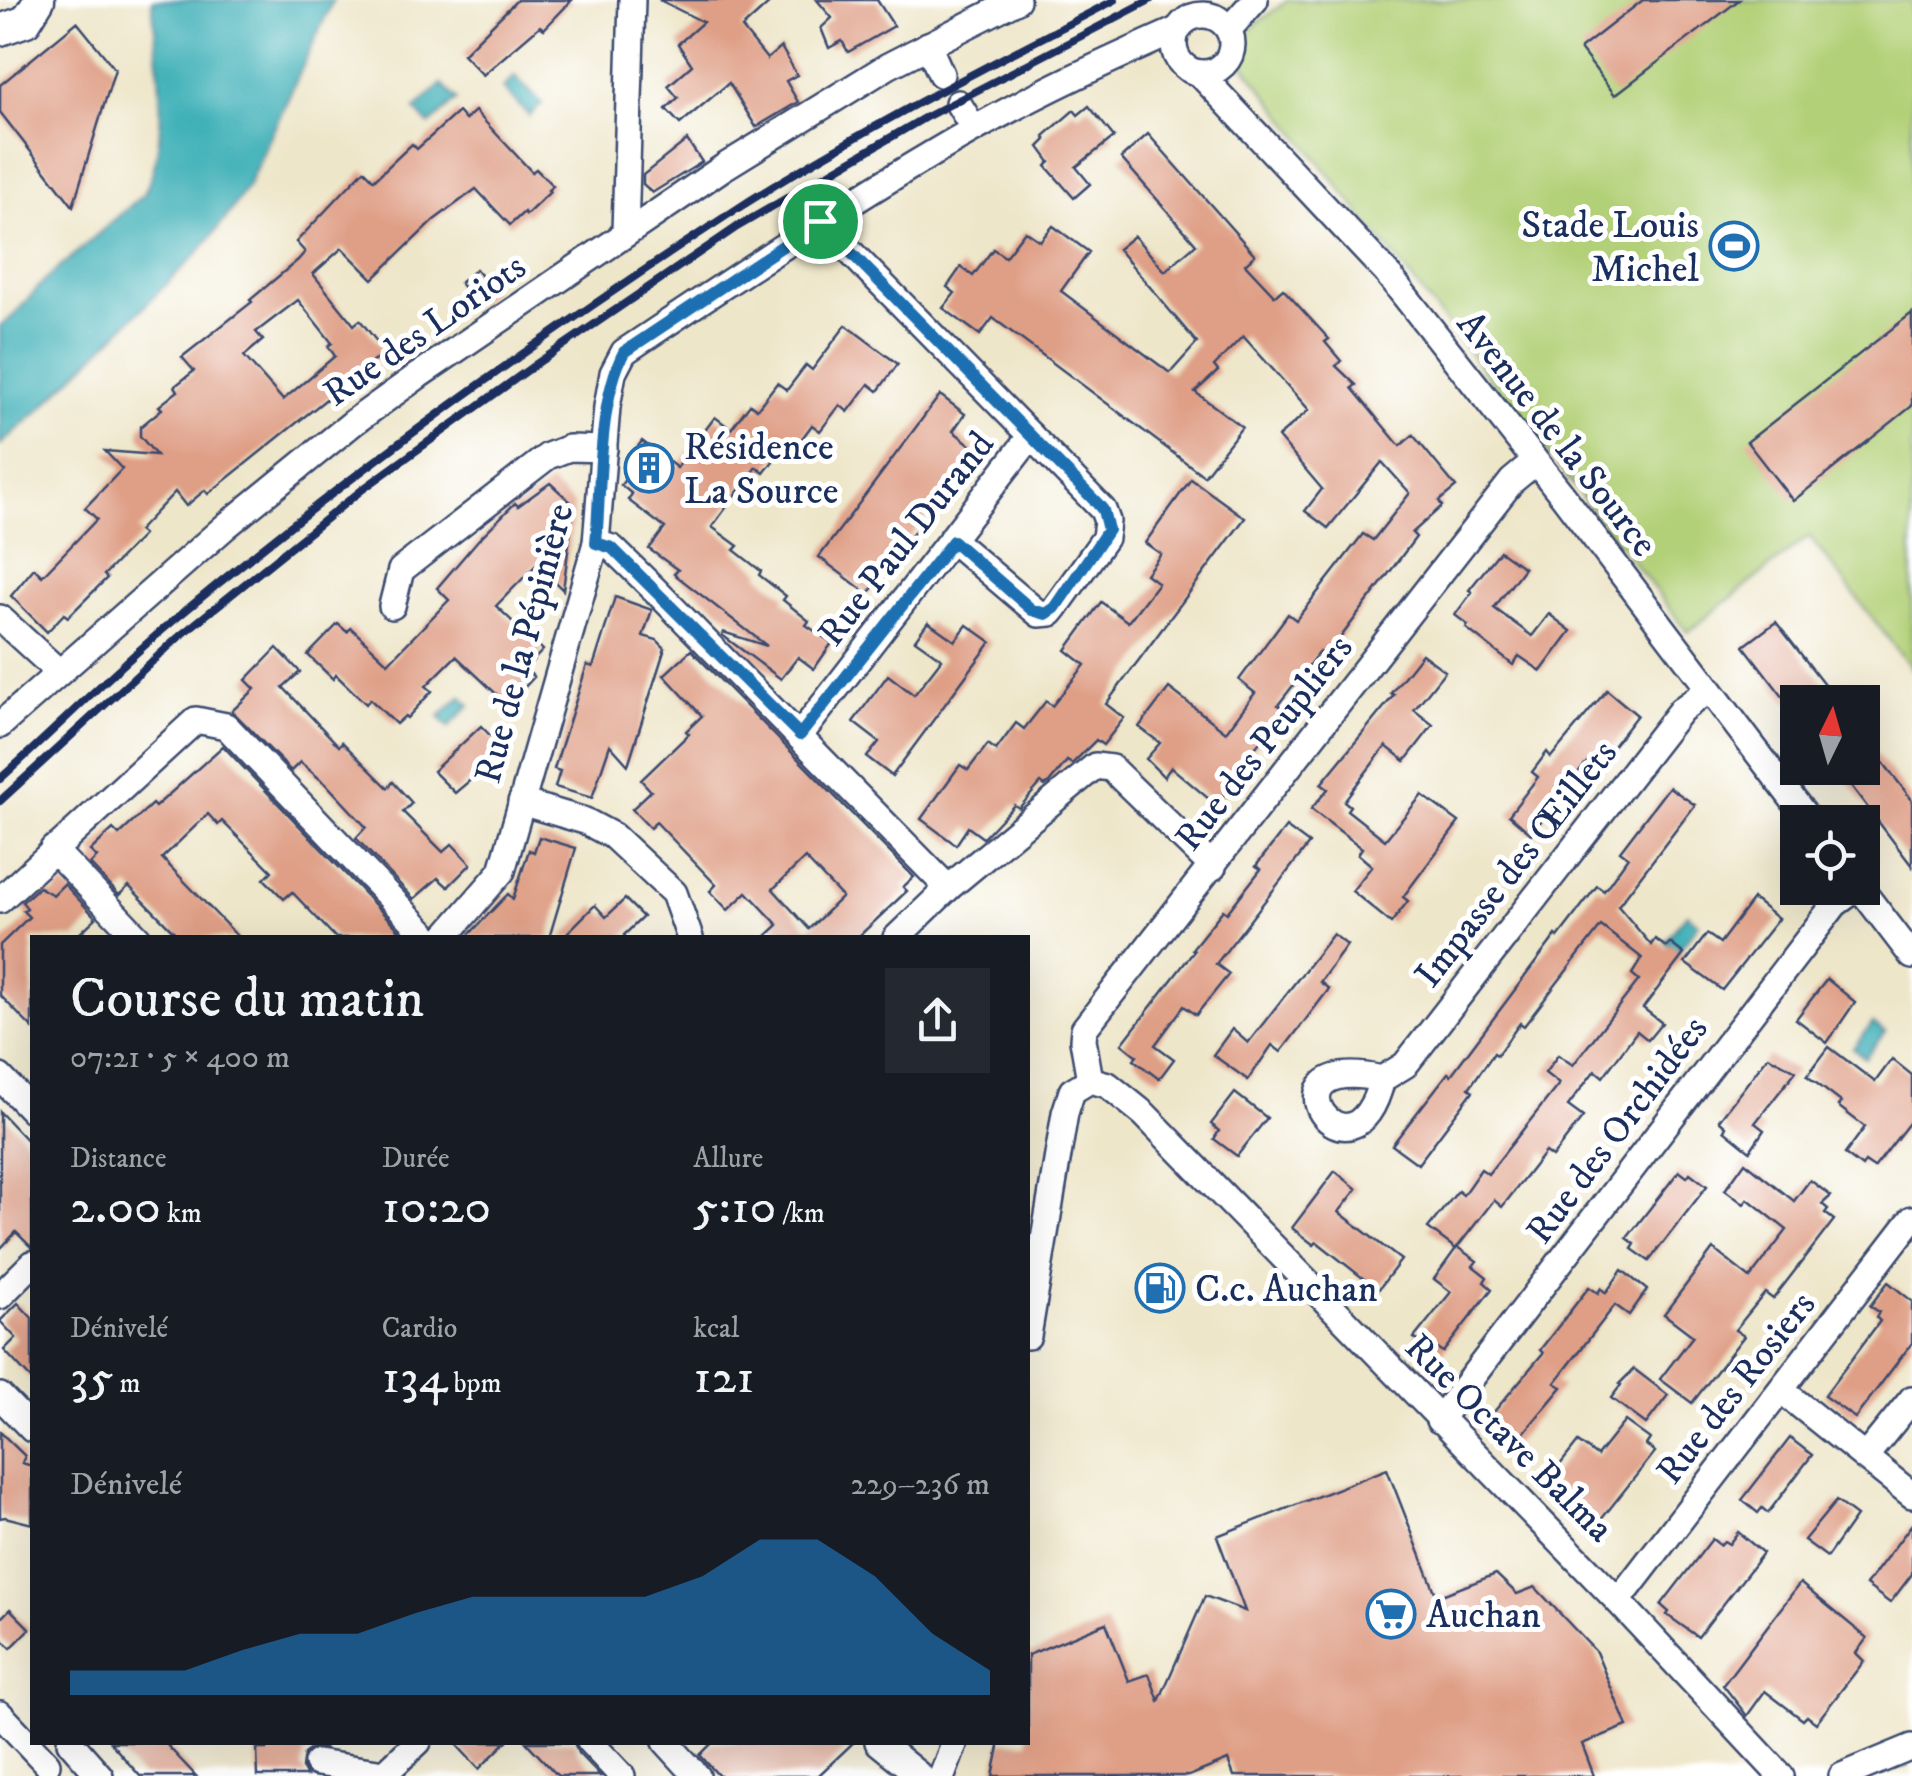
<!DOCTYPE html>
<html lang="fr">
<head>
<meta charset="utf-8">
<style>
	:root { --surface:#171b24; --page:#242831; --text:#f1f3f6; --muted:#9ea1a6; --accent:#1f6fb2 }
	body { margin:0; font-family:"IM FELL DW Pica",serif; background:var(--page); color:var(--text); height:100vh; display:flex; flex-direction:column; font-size:38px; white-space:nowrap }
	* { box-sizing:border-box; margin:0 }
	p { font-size:32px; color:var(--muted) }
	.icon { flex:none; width:55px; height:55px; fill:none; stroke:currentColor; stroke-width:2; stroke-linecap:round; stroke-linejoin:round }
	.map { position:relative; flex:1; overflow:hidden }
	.drawer { position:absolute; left:30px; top:935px; width:1000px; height:810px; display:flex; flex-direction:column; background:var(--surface); border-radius:0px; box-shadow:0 10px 40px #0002 }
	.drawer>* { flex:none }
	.needle { width:65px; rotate:5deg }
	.tools { position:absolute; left:1780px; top:685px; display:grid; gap:20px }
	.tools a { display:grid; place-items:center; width:100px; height:100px; border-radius:0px; background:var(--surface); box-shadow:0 10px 40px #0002; font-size:50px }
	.pin { position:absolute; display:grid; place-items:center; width:85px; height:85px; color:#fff; margin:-42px; border:5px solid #fff; border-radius:50%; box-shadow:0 2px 10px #0007 }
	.round { display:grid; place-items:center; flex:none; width:105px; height:105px; border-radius:0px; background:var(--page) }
	.head { display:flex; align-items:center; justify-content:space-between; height:170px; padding:0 40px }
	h1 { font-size:55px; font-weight:600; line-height:75px }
	.figures { display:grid; grid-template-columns:repeat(3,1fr); gap:15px; height:170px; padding:10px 40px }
	.figures div { display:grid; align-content:center }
	.figures b { font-size:50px; font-weight:600 }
	.figures small { font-size:28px; font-weight:400 }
	.figures p { font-size:28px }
	.chart { height:280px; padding:20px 40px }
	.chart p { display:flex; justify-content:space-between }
	.chart svg { width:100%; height:180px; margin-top:10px; fill:var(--accent); opacity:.7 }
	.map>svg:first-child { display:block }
</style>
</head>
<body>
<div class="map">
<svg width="1912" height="1776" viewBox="0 0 1912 1776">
	<rect width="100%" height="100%" fill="#fff"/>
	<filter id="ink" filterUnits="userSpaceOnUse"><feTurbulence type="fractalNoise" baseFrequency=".01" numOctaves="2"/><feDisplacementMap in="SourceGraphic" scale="20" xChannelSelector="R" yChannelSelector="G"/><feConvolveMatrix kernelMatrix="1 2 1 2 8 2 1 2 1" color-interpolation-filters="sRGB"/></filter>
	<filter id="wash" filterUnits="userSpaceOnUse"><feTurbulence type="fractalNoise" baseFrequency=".0048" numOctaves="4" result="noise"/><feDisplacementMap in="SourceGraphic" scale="40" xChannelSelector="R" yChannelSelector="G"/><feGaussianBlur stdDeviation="2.25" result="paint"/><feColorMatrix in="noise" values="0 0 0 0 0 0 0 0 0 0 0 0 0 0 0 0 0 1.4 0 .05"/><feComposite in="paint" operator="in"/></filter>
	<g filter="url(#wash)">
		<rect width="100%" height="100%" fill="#eee6c9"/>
		<polygon fill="#b2d077" stroke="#66806a" stroke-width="2.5" points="1288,0 1912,0 1912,669 1809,536 1688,632 1228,45"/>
		<g fill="#40b1b8" stroke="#2e708b" stroke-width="2.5">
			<path d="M152,0h181l-85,186 -22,32 -27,34 -158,157 -41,36v-119l13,-10 31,-35 100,-87c28,-57 13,-133 8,-194z"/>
			<polygon points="515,76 542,104 529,116 503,88"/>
			<polygon points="442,84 457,100 429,125 415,109"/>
			<polygon points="461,696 470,705 449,727 439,717"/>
			<polygon points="1687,914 1699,924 1678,951 1665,941"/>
			<polygon points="1873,1023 1885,1032 1865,1058 1853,1048"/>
		</g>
		<g id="blocks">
			<g fill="#df9f86" fill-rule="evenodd">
				<polygon points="517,0 572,0 544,29 540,26 483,75 463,54"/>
				<polygon points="659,0 773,0 742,28 767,59 781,47 797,75 786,81 798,102 756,127 729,83 680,124 666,109 678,98 668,86 692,65 678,44 703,22"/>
				<polygon points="817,0 877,0 894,26 848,52 842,41 829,48 821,28 832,18"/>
				<polygon points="1643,0 1739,0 1615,95 1580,49"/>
				<polygon points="77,22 115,69 73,206 0,112 0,85"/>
				<polygon points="1089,106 1114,137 1076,167 1090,184 1074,198 1046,166 1050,162 1039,147 1046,140 1044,136 1074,110 1078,115"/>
				<path d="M475,111l57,61 4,-3 17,17 -5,4 2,2 -24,23 -2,-3 -14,13 -34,-36 -42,31 -61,59 -31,-31 -29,26 41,51 6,-5 25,32 -177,142 -3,-4 -19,16 -11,-14 -37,39 5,4 -39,40 3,3 -39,39 -4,-3 -17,18 -36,-36 23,-28 8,8 55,-57 -12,-11 37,-39 -17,-18 51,4 -16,-19v-9l22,-18 -3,-3 19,-15 -3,-5 19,-15 -12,-14 70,-55 -2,-2 48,-40 7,-8 -9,-10 68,-72 10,10 38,-36 5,5 41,-37 7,8zM298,300l34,43 -4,3 7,10 -52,44 -39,-44 19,-16 -7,-8z"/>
				<polygon points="1148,134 1255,255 1245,264 1275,296 1283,289 1329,339 1325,342 1341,361 1336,366 1356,385 1352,388 1400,446 1413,435 1456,487 1439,501 1442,506 1412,533 1416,537 1325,658 1319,652 1278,705 1289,713 1274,732 1270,729 1244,762 1252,769 1237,787 1233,784 1216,805 1171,767 1164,777 1146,759 1160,743 1139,727 1169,688 1226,732 1255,693 1239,680 1288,614 1296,620 1363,534 1373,540 1410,493 1382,462 1328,528 1305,511 1322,489 1278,437 1309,410 1243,336 1214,366 1218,371 1195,392 1242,427 1204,476 993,318 980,335 943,308 955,293 947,287 961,267 973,276 993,249 1005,257 1025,231 1040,241 1053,226 1089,252 1061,291 1170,373 1197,343 1118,249 1134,236 1165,271 1196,244 1121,158"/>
				<polygon points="687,140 702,162 652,193 643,184 643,175"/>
				<polygon points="476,269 493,290 477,304 460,283"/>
				<polygon points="1912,313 1912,406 1793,501 1747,442"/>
				<polygon points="846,325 898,364 878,391 869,384 848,412 840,405 820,431 812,425 792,452 784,447 764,473 756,467 712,527 738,546 734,550 761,571 759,575 786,596 783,600 809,621 806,625 832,643 814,669 798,657 781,679 722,635 723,632 767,646 674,574 678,570 649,549 665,528 628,500 632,494 621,485 631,471 624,465 642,441 677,468 715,417 731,429 750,404 757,409 777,383 787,390 806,365 812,370"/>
				<polygon points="940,395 965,414 953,431 976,449 868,594 819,557"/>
				<polygon points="1191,479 1245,518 1106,704 1124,718 1103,745 1096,740 1072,764 1067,761 1049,783 1045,786 1041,783 1019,808 1014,805 983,838 968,827 956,845 921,819 960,765 968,770 988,744 996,750 1016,723 1024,729 1046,701 1052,706 1085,665 1066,650 1101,602 1128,622 1158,583 1146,574 1161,554 1145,543"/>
				<polygon points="550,483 574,505 563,590 537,564 496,606 543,650 525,669 534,677 508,705 456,656 426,686 432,691 407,718 405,716 396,724 370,699 366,704 336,675 333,679 308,655 338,624 347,632 351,628 388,663 449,600 437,588 479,539 515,503 518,506"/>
				<polygon points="1500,551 1524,568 1494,608 1532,636 1549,614 1571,631 1541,671 1519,656 1513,665 1466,628 1468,625 1455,615 1472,592 1469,590"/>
				<polygon points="615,597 652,610 643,636 657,640 665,648 628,765 610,745 592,798 555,787 560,771 554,769 587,665 593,667"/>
				<polygon points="928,622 955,641 967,625 991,642 892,776 867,757 879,742 853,722 888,675 914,695 942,659 915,640"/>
				<polygon points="1776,622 1838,702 1787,702 1744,646"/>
				<polygon points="277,648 300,672 283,687 339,746 342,742 388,788 393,782 412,803 403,812 443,852 452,844 471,864 448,887 438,878 414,899 356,838 366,827 327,785 300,762 291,771 232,711 255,689 246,680"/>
				<path d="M691,650l223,227 -11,10 4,4 -50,47h-93l14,-13 -31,-33 -19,18 -18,-19 6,-6 -60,-63 -6,6 -18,-19 19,-18 -10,-11 48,-46 -3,-3 16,-15 -38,-41zM805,858l37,39 -33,32 -36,-40z"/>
				<polygon points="1422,654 1445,671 1414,710 1433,725 1405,761 1386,746 1344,801 1350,806 1347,810 1385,840 1422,795 1459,822 1403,897 1408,901 1391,923 1352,891 1372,866 1358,854 1362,848 1311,809 1328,789 1321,784 1394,695 1391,693"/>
				<polygon points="1607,690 1637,715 1607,754 1601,749 1587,762 1531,834 1509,815 1538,777 1532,772 1547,752 1551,757"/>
				<polygon points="481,726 505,751 455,793 433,771"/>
				<polygon points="1862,735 1912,800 1912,866 1846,779 1855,768 1862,768"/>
				<polygon points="223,746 399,930 391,938 336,938 292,892 284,899 264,879 272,871 222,821 218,825 208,814 162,858 239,938 180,938 129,886 119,895 90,864 97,857 90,851 113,829 119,835 152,804 155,807"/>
				<polygon points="1669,787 1695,805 1618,906 1651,945 1655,939 1666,947 1670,943 1684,954 1643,1008 1662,1023 1648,1040 1637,1031 1603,1077 1595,1070 1568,1106 1583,1117 1552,1157 1545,1152 1502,1207 1494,1200 1456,1249 1428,1228 1458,1191 1463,1195 1481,1169 1488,1174 1503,1155 1559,1084 1545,1073 1558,1055 1573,1065 1639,980 1632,974 1642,958 1601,926 1524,1026 1520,1023 1497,1055 1494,1053 1469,1088 1473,1091 1418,1164 1392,1145 1448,1073 1451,1075 1556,935 1558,937 1597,886 1604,891 1628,857 1620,851"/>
				<polygon points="1286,827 1309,844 1216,964 1229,974 1196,1015 1184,1006 1155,1045 1174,1059 1159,1079 1134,1060 1137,1056 1122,1044 1194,951 1192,949 1223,910 1227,913 1261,869 1256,866"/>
				<polygon points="539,837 576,848 549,938 466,938 508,894 513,899 529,850 534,852"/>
				<polygon points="64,884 96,918 75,938 32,938 32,1028 0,995 0,945 29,917 23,911 27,908 22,902 39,887 53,895"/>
				<polygon points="625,899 643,917 624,935 626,938 562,938 595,905 606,917"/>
				<polygon points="1753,899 1778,919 1722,990 1685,963 1707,934 1720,943"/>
				<polygon points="1333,934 1347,945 1320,982 1329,989 1281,1052 1272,1045 1248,1080 1213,1055 1232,1029 1248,1043"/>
				<polygon points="1827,979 1855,1002 1827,1043 1796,1019"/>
				<polygon points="1829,1047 1875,1082 1892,1059 1912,1075 1912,1119 1874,1168 1865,1162 1862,1167 1845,1154 1865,1127 1838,1106 1841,1102 1807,1076"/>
				<polygon points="1768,1056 1796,1071 1755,1123 1764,1130 1750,1151 1724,1130 1726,1126 1719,1120"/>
				<polygon points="1235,1093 1267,1118 1237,1156 1214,1139 1219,1131 1211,1124"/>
				<polygon points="0,1112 32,1146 32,1248 16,1232 0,1249"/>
				<polygon points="1745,1162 1794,1201 1810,1180 1831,1196 1822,1204 1828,1209 1825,1213 1834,1220 1773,1299 1765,1293 1735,1330 1744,1336 1692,1403 1660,1379 1693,1336 1664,1314 1713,1249 1750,1278 1787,1230 1748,1199 1744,1204 1725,1190"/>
				<polygon points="1335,1171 1357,1189 1339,1212 1401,1260 1378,1290 1317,1242 1314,1245 1292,1228"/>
				<polygon points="1679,1171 1687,1177 1690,1173 1707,1186 1649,1261 1632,1249 1635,1244 1627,1238"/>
				<polygon points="1457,1247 1477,1261 1473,1266 1487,1277 1484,1282 1492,1289 1443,1352 1435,1347 1431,1351 1414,1338 1451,1292 1434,1279"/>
				<polygon points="1622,1270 1647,1290 1629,1315 1615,1305 1555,1383 1562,1387 1512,1447 1483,1425 1543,1353 1540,1350 1589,1287 1598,1293 1601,1288 1606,1293"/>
				<polygon points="1888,1282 1912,1301 1912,1343 1855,1418 1824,1396 1880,1321 1876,1317 1879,1312 1870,1306"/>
				<polygon points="18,1303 32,1318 32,1380 4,1350 16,1338 0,1321"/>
				<polygon points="1634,1369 1668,1395 1646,1424 1611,1398 1621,1385 1619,1384"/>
				<polygon points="1625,1421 1650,1439 1646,1445 1655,1452 1592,1531 1573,1514 1581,1504 1548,1480 1578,1442 1597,1456"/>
				<polygon points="0,1432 25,1456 22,1463 32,1466 32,1524 5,1517 0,1518"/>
				<polygon points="1790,1438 1812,1455 1768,1513 1762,1508 1758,1513 1742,1500"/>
				<polygon points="1387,1469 1437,1597 1496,1574 1517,1594 1535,1587 1596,1652 1627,1726 1582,1744 1594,1776 1234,1776 1228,1760 1189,1776 993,1776 1000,1742 1028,1742 1028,1655 1106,1623 1129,1681 1149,1674 1159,1701 1205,1596 1245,1611 1217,1536"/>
				<polygon points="1836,1501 1856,1516 1827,1557 1804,1540"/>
				<polygon points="1912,1524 1912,1574 1890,1603 1866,1585"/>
				<polygon points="1738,1532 1763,1553 1698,1637 1667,1615 1669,1612 1661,1605 1712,1539 1720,1545 1724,1541 1729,1544"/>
				<polygon points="1800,1583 1867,1638 1856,1653 1864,1661 1816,1723 1807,1716 1803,1720 1765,1691 1747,1716 1723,1685"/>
				<polygon points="10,1609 30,1629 11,1648 0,1637 0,1619"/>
				<polygon points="110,1742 164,1742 196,1776 140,1776"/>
				<polygon points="267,1742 324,1742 324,1748 312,1748 304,1754 302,1768 307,1776 258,1776 257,1749 267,1749"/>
				<polygon points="454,1742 506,1742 479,1769"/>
				<polygon points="526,1742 574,1742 578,1753 600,1776 558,1776"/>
				<polygon points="713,1742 854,1742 818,1776 719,1776 700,1755"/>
			</g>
		</g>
	</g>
	<g filter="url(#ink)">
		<use href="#blocks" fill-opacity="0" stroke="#3b4a6e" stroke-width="2.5"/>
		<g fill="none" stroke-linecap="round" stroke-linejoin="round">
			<g stroke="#3b4a6e" stroke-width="30">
				<g id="minor">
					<circle cx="1203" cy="44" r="29"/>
					<polyline points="1229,29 1255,0"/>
					<polyline points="928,45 941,74"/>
					<polyline points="1199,73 1386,272 1563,496 1810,822"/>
					<polyline points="958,103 974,129"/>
					<polyline points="625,232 632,0"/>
					<polyline points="953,541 1039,614 1051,613 1055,608 1105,538 1107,521 1103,510 1031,436"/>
					<polyline points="596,543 612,548 654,589 948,888"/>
					<polyline points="392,606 401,570 548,456 569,448 604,449"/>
					<polyline points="0,618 59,672"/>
					<polyline points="0,725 226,526 354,422 419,375 724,167 888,66 1017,0"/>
					<polyline points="800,735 1031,436 820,221"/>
					<polyline points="521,802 585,821 613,836 674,893 690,938"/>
					<polyline points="53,849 138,938"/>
					<polyline points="1860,888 1912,956"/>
					<polyline points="0,900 196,720 226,726 429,938"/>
					<path d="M444,938l58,-67 94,-328 11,-136 6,-34 11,-21c114,-76 228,-153 347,-221 66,-38 136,-70 206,-101"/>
					<polyline points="896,938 948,888 1095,766 1111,768 1213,867"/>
					<polyline points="0,1077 32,1110"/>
					<path d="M1382,1079c-30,120 -129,-29 0,0l23,-14 276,-355 26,-19"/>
					<polyline points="1090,1080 1108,1085 1144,1114 1618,1601 1781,1776"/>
					<polyline points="1090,1080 1083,1040 1084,1029 1512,481 1535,462"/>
					<polyline points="0,1296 32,1264"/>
					<polyline points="1028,1336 1065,1113 1072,1091 1090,1080"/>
					<polyline points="1781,1390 1912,1495"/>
					<polyline points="0,1396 32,1429"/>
					<polyline points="1439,1420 1835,904 1857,888"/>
					<polyline points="1865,1457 1912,1399"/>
					<polyline points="1618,1601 1912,1219"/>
					<polyline points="0,1714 47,1764"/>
					<polyline points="70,1742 100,1776"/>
					<polyline points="590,1742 622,1776"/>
					<polyline points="666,1742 697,1776"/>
					<polyline points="878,1742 920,1776"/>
					<polyline points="317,1763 385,1773 385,1776"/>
					<polyline points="385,1773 418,1742"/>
					<polyline points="942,1776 955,1742"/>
					<polyline points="1842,1776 1912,1747"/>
				</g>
			</g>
			<g stroke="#3b4a6e" stroke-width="35">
				<polyline id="tertiary" points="0,30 26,21 39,0"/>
			</g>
			<use href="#minor" stroke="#fff" stroke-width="25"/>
			<use href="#tertiary" stroke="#fff" stroke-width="30"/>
			<g stroke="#1b2f5e" stroke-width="8">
				<path d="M0,779c58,-52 113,-108 173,-158 175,-147 362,-280 553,-405 124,-81 258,-148 389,-216"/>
				<polyline points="0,801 181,635 363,489 539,362 737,227 924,118 1150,0"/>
			</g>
		</g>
	</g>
	<g fill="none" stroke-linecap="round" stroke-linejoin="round" filter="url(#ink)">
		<g stroke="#fff" stroke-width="20">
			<path id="route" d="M820,221l277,282 6,7 5,20 -53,78 -9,6 -14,-4 -79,-69 -153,194 -188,-187 -16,-5c5,-57 2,-141 28,-191z"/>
		</g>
		<use href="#route" stroke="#1f6fb2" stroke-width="12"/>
	</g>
	<defs>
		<g id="stadium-ring" transform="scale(2.5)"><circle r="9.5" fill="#fff" stroke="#1f6fb2" stroke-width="1.5"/><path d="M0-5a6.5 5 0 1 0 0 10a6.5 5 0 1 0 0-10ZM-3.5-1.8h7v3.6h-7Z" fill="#1f6fb2"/></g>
		<g id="building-ring" transform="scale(2.5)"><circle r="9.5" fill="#fff" stroke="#1f6fb2" stroke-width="1.5"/><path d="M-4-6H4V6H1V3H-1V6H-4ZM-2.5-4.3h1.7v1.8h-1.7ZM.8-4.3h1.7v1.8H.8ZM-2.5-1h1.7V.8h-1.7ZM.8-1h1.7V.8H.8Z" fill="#1f6fb2"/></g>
		<g id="fuel-ring" transform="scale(2.5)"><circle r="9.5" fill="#fff" stroke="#1f6fb2" stroke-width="1.5"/><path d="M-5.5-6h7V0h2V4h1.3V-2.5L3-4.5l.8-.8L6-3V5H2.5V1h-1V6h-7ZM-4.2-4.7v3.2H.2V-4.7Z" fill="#1f6fb2"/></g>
		<g id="supermarket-ring" transform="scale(2.5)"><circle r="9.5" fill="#fff" stroke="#1f6fb2" stroke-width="1.5"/><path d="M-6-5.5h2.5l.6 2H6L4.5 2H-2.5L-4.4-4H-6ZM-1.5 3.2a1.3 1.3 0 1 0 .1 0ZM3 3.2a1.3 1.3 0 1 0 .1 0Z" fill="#1f6fb2"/></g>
	</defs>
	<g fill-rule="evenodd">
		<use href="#stadium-ring" x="1734" y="246"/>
		<use href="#building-ring" x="649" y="468"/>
		<use href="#fuel-ring" x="1160" y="1288"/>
		<use href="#supermarket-ring" x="1391" y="1614"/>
	</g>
	<g text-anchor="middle" stroke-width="10" stroke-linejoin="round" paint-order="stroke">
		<g font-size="38" fill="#1b2f5e" stroke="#fff" text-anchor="start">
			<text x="1699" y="237" text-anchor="end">Stade Louis<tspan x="1699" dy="44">Michel</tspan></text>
			<text x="684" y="459">Résidence<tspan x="684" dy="44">La Source</tspan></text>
			<text x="1195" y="1301">C.c. Auchan</text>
			<text x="1426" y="1627">Auchan</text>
		</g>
		<g font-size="38" fill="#1b2f5e" stroke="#fff">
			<text transform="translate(424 329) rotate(-35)" y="13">Rue des Loriots</text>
			<text transform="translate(1558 433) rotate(52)" y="13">Avenue de la Source</text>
			<text transform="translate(905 538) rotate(-52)" y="13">Rue Paul Durand</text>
			<text transform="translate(523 643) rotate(-75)" y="13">Rue de la Pépinière</text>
			<text transform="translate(1263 742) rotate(-52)" y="13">Rue des Peupliers</text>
			<text transform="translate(1515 863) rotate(-52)" y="13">Impasse des Œillets</text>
			<text transform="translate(1616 1129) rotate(-53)" y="13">Rue des Orchidées</text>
			<text transform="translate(1735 1387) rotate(-52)" y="13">Rue des Rosiers</text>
			<text transform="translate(1510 1437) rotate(45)" y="13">Rue Octave Balma</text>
		</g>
	</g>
</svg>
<div class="tools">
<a><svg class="needle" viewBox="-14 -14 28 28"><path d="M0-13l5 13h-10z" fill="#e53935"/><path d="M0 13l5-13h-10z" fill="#9ea1a6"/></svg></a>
<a><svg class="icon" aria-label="locate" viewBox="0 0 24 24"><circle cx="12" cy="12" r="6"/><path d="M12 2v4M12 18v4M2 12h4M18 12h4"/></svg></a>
</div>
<div class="pin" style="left:820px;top:221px;background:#1e9e55"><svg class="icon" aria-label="arrive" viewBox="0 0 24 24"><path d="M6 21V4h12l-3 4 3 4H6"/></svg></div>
<section class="drawer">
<div class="head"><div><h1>Course du matin</h1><p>07:21 · 5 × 400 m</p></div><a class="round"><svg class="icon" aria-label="share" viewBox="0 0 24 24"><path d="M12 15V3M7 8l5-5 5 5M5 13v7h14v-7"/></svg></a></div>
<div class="figures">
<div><p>Distance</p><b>2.00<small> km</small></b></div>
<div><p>Durée</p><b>10:20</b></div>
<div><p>Allure</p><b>5:10<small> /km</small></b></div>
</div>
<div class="figures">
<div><p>Dénivelé</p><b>35<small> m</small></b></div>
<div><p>Cardio</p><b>134<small> bpm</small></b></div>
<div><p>kcal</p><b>121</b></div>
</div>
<div class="chart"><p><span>Dénivelé</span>229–236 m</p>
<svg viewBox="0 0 160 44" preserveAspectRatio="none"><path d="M0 44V38L10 38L20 38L30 33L40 29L50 29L60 24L70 20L80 20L90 20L100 20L110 15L120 6L130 6L140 15L150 29L160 38V44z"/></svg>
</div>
</section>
</div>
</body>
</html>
